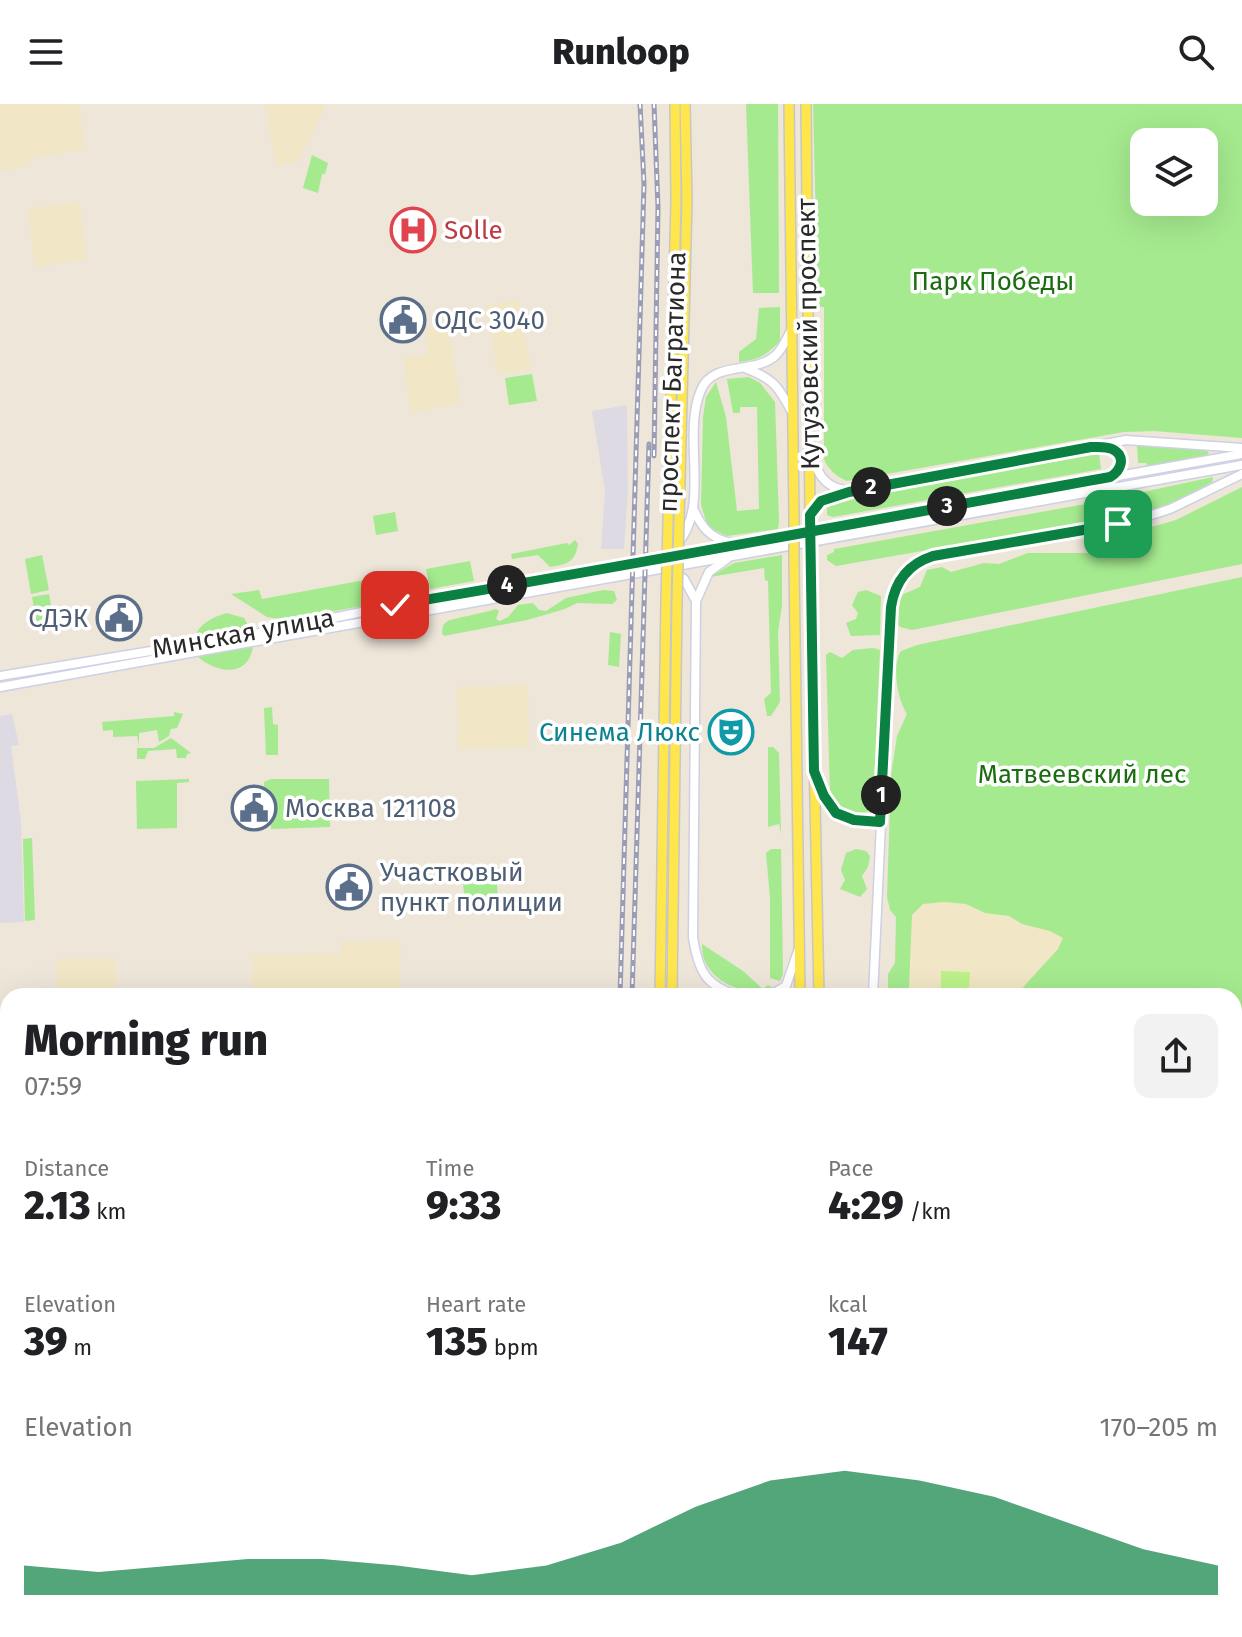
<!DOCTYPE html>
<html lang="en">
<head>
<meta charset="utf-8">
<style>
	:root { --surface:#fff; --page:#f2f2f2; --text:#202124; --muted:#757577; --accent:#0b8043 }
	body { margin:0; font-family:"Fira Sans",sans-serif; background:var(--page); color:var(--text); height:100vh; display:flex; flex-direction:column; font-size:30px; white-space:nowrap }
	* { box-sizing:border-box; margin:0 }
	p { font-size:26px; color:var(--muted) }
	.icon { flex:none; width:44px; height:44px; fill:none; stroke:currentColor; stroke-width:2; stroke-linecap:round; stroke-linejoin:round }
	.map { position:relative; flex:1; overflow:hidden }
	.sheet { position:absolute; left:0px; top:884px; width:1242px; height:650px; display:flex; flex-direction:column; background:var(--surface); border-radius:24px 24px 0 0; box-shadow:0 8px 32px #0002 }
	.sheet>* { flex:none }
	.buttons { position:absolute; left:1130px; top:24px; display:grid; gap:16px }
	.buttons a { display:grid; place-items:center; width:88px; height:88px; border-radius:16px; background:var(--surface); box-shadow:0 8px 32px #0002; font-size:40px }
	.pin { position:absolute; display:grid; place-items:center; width:68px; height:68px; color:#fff; margin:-34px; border-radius:16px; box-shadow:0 4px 12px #0006 }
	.km { position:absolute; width:40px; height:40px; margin:-20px; border-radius:50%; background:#222; color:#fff; font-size:22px; line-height:40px; text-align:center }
	.round { display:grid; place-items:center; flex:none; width:84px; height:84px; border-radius:16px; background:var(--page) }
	.head { display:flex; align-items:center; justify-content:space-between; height:136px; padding:0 24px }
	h1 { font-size:44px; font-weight:800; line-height:60px }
	.metrics { display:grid; grid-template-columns:repeat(3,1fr); gap:12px; height:136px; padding:8px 24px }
	.metrics div { display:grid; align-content:center }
	.metrics b { font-size:40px; font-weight:800 }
	.metrics small { font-size:22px; font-weight:400 }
	.metrics p { font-size:22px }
	.chart { height:224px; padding:16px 24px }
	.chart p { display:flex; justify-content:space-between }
	.chart svg { width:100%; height:144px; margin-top:8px; fill:var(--accent); opacity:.7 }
	header { display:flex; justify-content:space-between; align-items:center; height:104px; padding:0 24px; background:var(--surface); font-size:36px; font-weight:800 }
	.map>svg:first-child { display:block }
</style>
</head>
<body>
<header><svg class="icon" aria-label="menu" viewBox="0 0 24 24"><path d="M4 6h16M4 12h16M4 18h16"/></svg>Runloop<svg class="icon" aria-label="search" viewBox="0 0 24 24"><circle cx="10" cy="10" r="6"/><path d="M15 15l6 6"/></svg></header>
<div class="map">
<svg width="1242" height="1533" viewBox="0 0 1242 1533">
	<rect width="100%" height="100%" fill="#ede6d9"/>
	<g fill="#dedae4">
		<polygon points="627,301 628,387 624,445 601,445 605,387 592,307"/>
		<polygon points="12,610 19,641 11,642 21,718 24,818 0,819 0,612"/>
	</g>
	<g fill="#f1e7c6">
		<polygon points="0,0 78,0 86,45 30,55 29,62 0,67"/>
		<polygon points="265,0 324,0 325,5 297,58 276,62"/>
		<polygon points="79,97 87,155 35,163 28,105"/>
		<polygon points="518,195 531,265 498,271 485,202"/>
		<polygon points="447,219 461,299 411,309 403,255 429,250 425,224"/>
		<polygon points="528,581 529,644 459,645 456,583"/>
		<polygon points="913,751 1064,828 1065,892 907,892"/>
		<polygon points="400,837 401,892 253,892 252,851 341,849 341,838"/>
		<polygon points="56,855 116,855 116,892 57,892"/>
		<polygon points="1013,1526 1157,1526 1155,1533 1010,1533"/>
	</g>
	<g fill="#a5ea8f" fill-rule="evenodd">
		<polygon points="746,0 778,0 779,189 753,189"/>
		<path d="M813,0h429v334l-88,-7 -30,1 -277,49c-10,-4 -20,-13 -23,-22v-152h-6zM1144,38h60v60h-60z"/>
		<polygon points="312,51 328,59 325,70 322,70 318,89 303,84"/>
		<path d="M780,203v34c-13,14 -22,19 -41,21v-10l17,-13 3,-31z"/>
		<polygon points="532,270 537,297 509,301 505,274"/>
		<polygon points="749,273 760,279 775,298 779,417 778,425 727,432 708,423 701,401 703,313 706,293 716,278 726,313 737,407 759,405 757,303 740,303 740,309 733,309 727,275"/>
		<polygon points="1137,340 1206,346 1209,349 1206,352 1148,362 1146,359 1138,359"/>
		<polygon points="1099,350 1101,365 833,413 827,411 827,404 835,396"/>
		<polygon points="1213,373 1212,378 1179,396 1148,408 1143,388"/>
		<polygon points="1242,383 1242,460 912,526 900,523 894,515 899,492 920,483 927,466 942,463 951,468 984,459 999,460 1028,449 1122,449 1124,439 1130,429 1176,416"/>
		<polygon points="1108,396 1111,414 836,462 827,456 827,451 834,448 834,445"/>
		<polygon points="395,408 398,427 376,431 373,412"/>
		<path d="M575,436l3,4c-3,19 -11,20 -28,23l-12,-12 -26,4 -1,-5 56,-11 2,2z"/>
		<polygon points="42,451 49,486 31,490 25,455"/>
		<polygon points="782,451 782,501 778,528 780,598 771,612 767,612 764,595 771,589 768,477 765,476 764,464 710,473 734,459"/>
		<polygon points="470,457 474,477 430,485 426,465"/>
		<polygon points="397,470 408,472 412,489 385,498 284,516 267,513 231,490 259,486 262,495"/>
		<path d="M1242,473v612l-8,-4v-189h-219l43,-47 5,-11 -13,-7 -28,-7 -13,-8 -24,-3 -19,-9 -22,-2 -21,2 -11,11 -3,73 11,8h-32v-22l7,-11 1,-46 -6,-7 -3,-13 4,-122 6,-39 10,-22c-9,-14 -16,-47 -6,-63l16,-6z"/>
		<path d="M603,486l11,1 3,9 -5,4 -35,-1 -12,6 -38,11 -83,16 -2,-3c1,-6 0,-9 6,-12 2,-2 41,-9 48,-12l3,2 -3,8 4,2 8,-4 10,-12 15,-2 6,7 7,1 20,-13z"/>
		<polygon points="866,486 881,492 880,531 851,532 846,519 856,515 858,509 852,501 858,488"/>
		<polygon points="49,490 54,518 37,521 32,493"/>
		<path d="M227,509l17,5 7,12 -58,11c4,-16 19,-24 34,-28z"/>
		<polygon points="610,528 621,530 619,563 608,561"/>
		<path d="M253,541c-3,33 -37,29 -56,11z"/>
		<path d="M873,544l7,2 -7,155 -6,7c-20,6 -28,-3 -37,-20l-4,-137 4,-3 12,6 11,-8z"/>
		<polygon points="272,603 273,620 278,621 278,651 266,651 264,604"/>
		<polygon points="174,608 183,610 177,624 171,625 169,632 159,638 157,626 139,629 139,642 137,632 113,633 113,626 103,627 102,618 174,612"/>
		<polygon points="171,634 191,649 187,650 186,654 177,654 176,645 148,647 145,655 137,655 137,644 154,644"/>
		<polygon points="768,643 773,643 779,649 781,730 779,720 768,723"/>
		<polygon points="189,675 189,678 177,679 177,724 137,725 136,677"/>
		<polygon points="271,675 329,675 330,723 271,725 271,693 264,690 264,678"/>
		<polygon points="32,734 35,816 25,817 23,735"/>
		<polygon points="771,745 781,745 783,870 780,877 770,874 770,794 766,749"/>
		<polygon points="856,745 866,747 870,752 868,763 862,772 867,785 860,793 840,785 845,776 841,766 846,749"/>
		<polygon points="463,780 497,780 498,797 465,797"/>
		<path d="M702,840l41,27 20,18 5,-4 8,5c-30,9 -76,-10 -74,-46z"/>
		<polygon points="0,1084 8,1084 8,1526 12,1526 12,1533 5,1533 4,1404 0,1357"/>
		<polygon points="1236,1481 1242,1481 1242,1533 1225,1533 1222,1526 1234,1526 1234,1514 1237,1512"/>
	</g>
	<polygon fill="#bcf289" points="941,867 970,868 969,886 941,885"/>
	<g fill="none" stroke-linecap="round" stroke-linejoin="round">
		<g stroke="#ced0e4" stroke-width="11">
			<g id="secondary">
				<path d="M745,264c29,11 33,18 47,44"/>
				<polyline points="1100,343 1113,345 1119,351 1120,364 1113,372"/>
				<path d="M811,349c6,19 12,33 33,37"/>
				<path d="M1107,385c13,5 23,10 17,25l-11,8"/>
				<path d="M693,404c8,19 17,30 38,35"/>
				<polyline points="810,411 821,397 849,388 1126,336 1242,344"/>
				<path d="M676,441c36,-37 5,-110 25,-155 12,-30 54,-15 75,-35 7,-7 11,-17 16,-26"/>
				<path d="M727,455l-18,13 -13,29 -3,336c5,33 12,49 46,59"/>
				<polyline points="673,468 684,475 696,497"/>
				<polyline points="0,572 259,529 421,496 1242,350"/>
				<polyline points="0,583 1242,361"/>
				<path d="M816,673c15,37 23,43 64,45"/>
				<polyline points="769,892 786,882 798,847"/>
				<path d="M873,892l18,-389c4,-26 17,-43 42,-51l200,-35 37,-12 72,-35"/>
				<polyline points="855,1533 857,1526"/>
			</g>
		</g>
		<g stroke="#c7c7c7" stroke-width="12">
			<g id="primary">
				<polyline points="789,0 794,414"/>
				<polyline points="806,0 810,411"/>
				<polyline points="668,417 676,97 675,0"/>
				<polyline points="679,417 687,96 685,0"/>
				<polyline points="810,456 819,892"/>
				<polyline points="794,458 800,892"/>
				<polyline points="660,892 666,497"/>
				<polyline points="672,892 677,497"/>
				<polyline points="813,1526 813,1533"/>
				<polyline points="833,1526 833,1533"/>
				<polyline points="650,1533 650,1526"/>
				<polyline points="663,1533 664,1526"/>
			</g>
		</g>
		<use href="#secondary" stroke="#fff" stroke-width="8"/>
		<use href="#primary" stroke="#ffe64c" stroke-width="9"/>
		<g stroke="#9b9cb5" stroke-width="5">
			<g id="rail">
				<polyline points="654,352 658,103 654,0"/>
				<polyline points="620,892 644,80 640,0"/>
				<polyline points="632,892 649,340"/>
				<polyline points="0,1493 1,1533"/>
			</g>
		</g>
		<use href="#rail" stroke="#fff" stroke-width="2" stroke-dasharray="6" stroke-linecap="butt"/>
		<g stroke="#c7c7c7" stroke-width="12" stroke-linecap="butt">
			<g id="primary-bridge">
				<polyline points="810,411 810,456"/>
				<polyline points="794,414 794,458"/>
				<polyline points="666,497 668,417"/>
				<polyline points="677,497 679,417"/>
			</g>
		</g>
		<use href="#primary-bridge" stroke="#ffe64c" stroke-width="9"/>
	</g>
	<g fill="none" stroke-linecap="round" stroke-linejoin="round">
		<g stroke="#fff" stroke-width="16">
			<path id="route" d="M395,501c239,-40 477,-85 715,-128 11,-6 17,-21 2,-28 -6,-3 -15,-2 -21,-2l-242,45 -28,9 -11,14 4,256 10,25 12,17 18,7 26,2 11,-215c4,-26 17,-43 42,-51l185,-32"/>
		</g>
		<use href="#route" stroke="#0b8043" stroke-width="10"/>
	</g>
	<defs>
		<g id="hospital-ring" transform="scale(2.3)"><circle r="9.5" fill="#fff" stroke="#e0444e" stroke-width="1.5"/><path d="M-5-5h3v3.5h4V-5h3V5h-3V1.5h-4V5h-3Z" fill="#e0444e"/></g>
		<g id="civic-ring" transform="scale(2.3)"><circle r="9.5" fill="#fff" stroke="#5c6f8a" stroke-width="1.5"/><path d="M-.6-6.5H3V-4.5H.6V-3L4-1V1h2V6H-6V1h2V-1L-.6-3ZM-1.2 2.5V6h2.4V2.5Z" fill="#5c6f8a"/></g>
		<g id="theatre-ring" transform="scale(2.3)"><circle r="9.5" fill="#fff" stroke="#0f9aa8" stroke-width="1.5"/><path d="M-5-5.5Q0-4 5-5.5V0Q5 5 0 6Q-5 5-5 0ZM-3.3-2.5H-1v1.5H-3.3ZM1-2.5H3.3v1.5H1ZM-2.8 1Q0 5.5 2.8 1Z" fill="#0f9aa8"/></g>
	</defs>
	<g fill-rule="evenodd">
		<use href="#hospital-ring" x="413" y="126"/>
		<use href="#civic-ring" x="403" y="216"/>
		<use href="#civic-ring" x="119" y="514"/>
		<use href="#theatre-ring" x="731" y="628"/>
		<use href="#civic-ring" x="254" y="704"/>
		<use href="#civic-ring" x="349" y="783"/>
	</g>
	<g text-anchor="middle" stroke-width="7" stroke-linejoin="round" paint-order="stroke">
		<g font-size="26" fill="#be3a42" stroke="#fff" text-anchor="start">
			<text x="444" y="135">Solle</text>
		</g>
		<g font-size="26" fill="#1c6d12" stroke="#fff">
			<text x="993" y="186">Парк Победы</text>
			<text x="1082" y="679">Матвеевский лес</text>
		</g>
		<g font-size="26" fill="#4e5e75" stroke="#fff" text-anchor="start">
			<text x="434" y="225">ОДС 3040</text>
			<text x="88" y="523" text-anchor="end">СДЭК</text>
			<text x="285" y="713">Москва 121108</text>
			<text x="380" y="777">Участковый<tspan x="380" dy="30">пункт полиции</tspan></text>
		</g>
		<g font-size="26" fill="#292929" stroke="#fff">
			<text transform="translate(808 230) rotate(-91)" y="9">Кутузовский проспект</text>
			<text transform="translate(672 278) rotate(-88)" y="9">проспект Багратиона</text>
			<text transform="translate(243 529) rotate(-10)" y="9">Минская улица</text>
		</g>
		<g font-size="26" fill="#0d838f" stroke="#fff" text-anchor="end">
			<text x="700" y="637">Синема Люкс</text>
		</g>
	</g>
</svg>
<div class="buttons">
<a><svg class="icon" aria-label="layers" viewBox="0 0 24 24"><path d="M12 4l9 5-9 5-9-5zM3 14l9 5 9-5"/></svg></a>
</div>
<div class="pin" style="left:1118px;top:420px;background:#1e9e55"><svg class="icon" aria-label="arrive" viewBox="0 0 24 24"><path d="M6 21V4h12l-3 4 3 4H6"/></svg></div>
<div class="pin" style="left:395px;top:501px;background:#d93025"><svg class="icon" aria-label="check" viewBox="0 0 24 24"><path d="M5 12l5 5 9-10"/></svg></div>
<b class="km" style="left:881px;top:691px">1</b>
<b class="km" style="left:871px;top:383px">2</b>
<b class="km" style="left:947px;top:402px">3</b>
<b class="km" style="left:507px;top:481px">4</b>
<section class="sheet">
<div class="head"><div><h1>Morning run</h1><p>07:59</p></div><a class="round"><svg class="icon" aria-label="share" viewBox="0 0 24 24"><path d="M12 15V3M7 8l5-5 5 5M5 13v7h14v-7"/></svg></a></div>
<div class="metrics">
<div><p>Distance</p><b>2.13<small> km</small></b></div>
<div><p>Time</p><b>9:33</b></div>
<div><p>Pace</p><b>4:29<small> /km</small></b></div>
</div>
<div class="metrics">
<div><p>Elevation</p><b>39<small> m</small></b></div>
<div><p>Heart rate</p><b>135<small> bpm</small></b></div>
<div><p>kcal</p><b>147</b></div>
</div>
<div class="chart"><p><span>Elevation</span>170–205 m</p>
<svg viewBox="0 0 160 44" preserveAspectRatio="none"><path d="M0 44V35L10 37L20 35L30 33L40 33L50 35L60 38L70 35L80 28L90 17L100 9L110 6L120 9L130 14L140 22L150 30L160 35V44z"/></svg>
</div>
</section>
</div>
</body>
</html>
